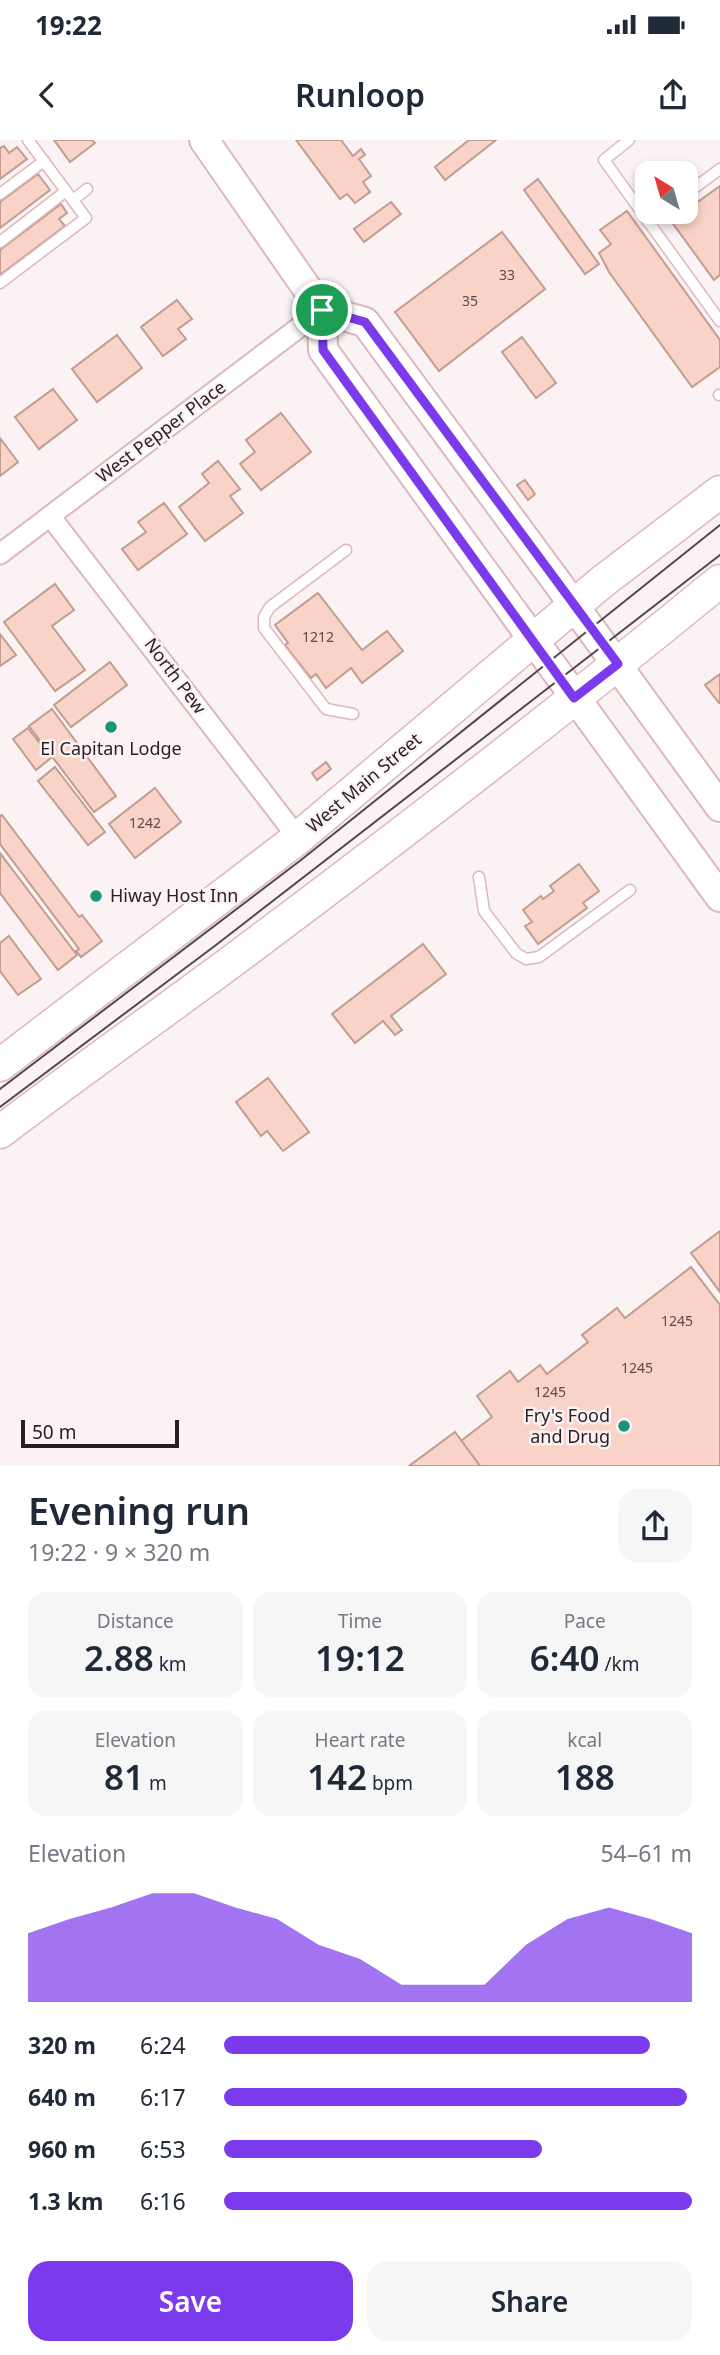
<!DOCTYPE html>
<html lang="en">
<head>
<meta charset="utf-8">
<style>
	:root { --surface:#fff; --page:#f6f6f7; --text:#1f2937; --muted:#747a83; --accent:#7c3aed }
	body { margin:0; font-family:"Noto Sans",sans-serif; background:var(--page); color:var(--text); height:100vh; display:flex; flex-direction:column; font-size:26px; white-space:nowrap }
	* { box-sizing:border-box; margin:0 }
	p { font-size:23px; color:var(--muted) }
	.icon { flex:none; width:38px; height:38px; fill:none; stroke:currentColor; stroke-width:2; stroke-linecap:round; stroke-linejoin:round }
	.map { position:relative; height:1326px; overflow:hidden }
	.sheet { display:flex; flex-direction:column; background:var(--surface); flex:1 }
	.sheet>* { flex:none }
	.needle { width:46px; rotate:323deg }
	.buttons { position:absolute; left:635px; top:21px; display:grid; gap:14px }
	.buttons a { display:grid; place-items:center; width:63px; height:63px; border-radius:14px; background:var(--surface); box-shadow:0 4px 10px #0003; font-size:35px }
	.scale { position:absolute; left:21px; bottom:18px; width:158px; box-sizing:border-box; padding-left:7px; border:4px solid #2b1d20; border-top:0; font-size:19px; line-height:24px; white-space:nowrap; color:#2b1d20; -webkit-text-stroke:5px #faf2f3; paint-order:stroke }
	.pin { position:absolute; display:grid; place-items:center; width:60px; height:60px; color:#fff; margin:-30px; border:4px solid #fff; border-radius:50%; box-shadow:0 2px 7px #0007 }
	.round { display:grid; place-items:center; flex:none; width:74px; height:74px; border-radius:21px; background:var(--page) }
	.overview { display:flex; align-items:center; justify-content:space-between; height:119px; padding:0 28px }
	h1 { font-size:38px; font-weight:600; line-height:52px }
	.metrics { display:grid; grid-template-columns:repeat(3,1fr); gap:10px; height:119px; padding:7px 28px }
	.metrics div { display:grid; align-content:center; border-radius:18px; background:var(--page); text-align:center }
	.metrics b { font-size:35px; font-weight:600 }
	.metrics small { font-size:19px; font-weight:400 }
	.metrics p { font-size:19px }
	.chart { height:196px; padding:14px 28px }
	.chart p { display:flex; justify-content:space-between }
	.chart svg { width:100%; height:126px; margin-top:7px; fill:var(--accent); opacity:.7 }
	.primary-button { display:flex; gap:14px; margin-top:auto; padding:14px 28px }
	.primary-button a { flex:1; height:80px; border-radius:21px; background:var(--accent); color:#fff; font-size:28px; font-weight:600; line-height:80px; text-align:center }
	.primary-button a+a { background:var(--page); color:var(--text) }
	ul { padding:0 28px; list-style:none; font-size:23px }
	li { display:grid; grid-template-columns:112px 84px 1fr; align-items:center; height:52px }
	li i { height:18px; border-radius:9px; background:var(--accent) }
	.status { display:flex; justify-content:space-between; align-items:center; height:49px; padding:0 35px; background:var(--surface); direction:ltr }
	.status svg { height:19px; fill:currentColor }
	header { display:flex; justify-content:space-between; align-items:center; height:91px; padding:0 28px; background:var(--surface); font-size:32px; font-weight:600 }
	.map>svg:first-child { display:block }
</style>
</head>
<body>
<div class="status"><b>19:22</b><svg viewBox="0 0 49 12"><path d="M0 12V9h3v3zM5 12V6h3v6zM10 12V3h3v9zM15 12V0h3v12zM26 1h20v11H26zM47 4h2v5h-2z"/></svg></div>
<header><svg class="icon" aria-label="back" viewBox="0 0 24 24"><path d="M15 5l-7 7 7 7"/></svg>Runloop<svg class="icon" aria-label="share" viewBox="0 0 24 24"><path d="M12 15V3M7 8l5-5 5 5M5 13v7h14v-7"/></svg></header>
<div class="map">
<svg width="720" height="1326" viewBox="0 0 720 1326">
	<rect width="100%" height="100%" fill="#faf2f3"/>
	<g fill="#f9d3c7" stroke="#c19d91" stroke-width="2">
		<polygon points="54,0 92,0 95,3 70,22"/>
		<polygon points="296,0 341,0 353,16 361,9 365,15 359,19 371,36 363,42 370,52 355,63 347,54 340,59"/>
		<polygon points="469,0 496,0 445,40 435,27"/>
		<polygon points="4,6 9,13 17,7 27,19 0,39 0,8"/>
		<polygon points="38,34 50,50 0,88 0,62"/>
		<polygon points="538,39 599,124 585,134 524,50"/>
		<polygon points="720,46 720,135 714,140 671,81"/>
		<polygon points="391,62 401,74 364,102 354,89"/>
		<polygon points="61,64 67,73 59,79 65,86 0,135 0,110"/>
		<polygon points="627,71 720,200 720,227 692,247 609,132 599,113 611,104 600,90"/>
		<polygon points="502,92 545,149 439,231 395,172"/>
		<polygon points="177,160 192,179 178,189 186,199 163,216 141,187"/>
		<polygon points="117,195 142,228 97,262 72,229"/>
		<polygon points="522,197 556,243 536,258 502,212"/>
		<polygon points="53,249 77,280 39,309 15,277"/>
		<polygon points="281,273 311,312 261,350 240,324 255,312 246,300"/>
		<polygon points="0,298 18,322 0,336"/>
		<polygon points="218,321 240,349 230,356 243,373 205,401 179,367 209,343 202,334"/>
		<polygon points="525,340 535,354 528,360 517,345"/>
		<polygon points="164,363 187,394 138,430 122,409 146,392 138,382"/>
		<polygon points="55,444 74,470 52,486 85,530 55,551 4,482"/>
		<polygon points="318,453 362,510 387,491 403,511 362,543 351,528 326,548 316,534 311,538 285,505 288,503 275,485"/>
		<polygon points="0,494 16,515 0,526"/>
		<polygon points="110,522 127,545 71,587 54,565"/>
		<polygon points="720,534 720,562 719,563 705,545"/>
		<polygon points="52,569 116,656 94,672 29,586"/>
		<polygon points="28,588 51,618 36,630 13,599"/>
		<polygon points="326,622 331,629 317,640 312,633"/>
		<polygon points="55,627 105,692 88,705 38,641"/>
		<polygon points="155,648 181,682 135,718 109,684"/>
		<polygon points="2,675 79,777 82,775 102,801 81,817 76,811 79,809 0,704 0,676"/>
		<polygon points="0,713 77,815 58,830 0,753"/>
		<polygon points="579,724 599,751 583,763 587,768 538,804 525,786 532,782 523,770 541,756 543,759 554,751 550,746"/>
		<polygon points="9,796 41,839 18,855 0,831 0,803"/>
		<polygon points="423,804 446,834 391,876 402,890 395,895 383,881 355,903 332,874"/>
		<polygon points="268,938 309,992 283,1011 267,991 261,996 236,962"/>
		<polygon points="720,1091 720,1152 691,1113"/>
		<polygon points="691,1127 720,1165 720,1326 480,1326 461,1301 492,1277 477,1256 510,1231 518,1242 540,1225 547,1234 588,1202 582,1195 617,1168 625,1178"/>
		<polygon points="455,1292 480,1326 409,1326"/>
	</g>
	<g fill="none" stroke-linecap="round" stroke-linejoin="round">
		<g stroke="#dfb7bf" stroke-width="13">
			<g id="service">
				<polyline points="629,0 604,20 720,181"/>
				<polyline points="0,54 44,21"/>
				<polyline points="686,54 720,29"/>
				<polyline points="73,60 87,49"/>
				<polyline points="648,82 662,72"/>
				<polyline points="0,102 66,51"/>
				<polyline points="0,143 86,78 28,0"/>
				<polyline points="719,255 720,255"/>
				<polyline points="346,410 270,467 264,477 264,488 326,569 353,574"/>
				<polyline points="479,737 484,771 516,813 526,819 539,817 630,750"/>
			</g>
		</g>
		<g stroke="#dfb7bf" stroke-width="23">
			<g id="minor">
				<polyline points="50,376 298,698"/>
				<polyline points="0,414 322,170"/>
			</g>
		</g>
		<g stroke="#dfb7bf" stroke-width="32">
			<g id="secondary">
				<polyline points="204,0 322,170 323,210 720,757"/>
				<polyline points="322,170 365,182 554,438 720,667"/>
			</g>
		</g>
		<g stroke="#dfb7bf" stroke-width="35">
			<g id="primary">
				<polyline points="0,925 298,698 602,442 720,352"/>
				<path d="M0,992c76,-58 154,-113 231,-170 165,-123 329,-250 489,-381"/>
			</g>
		</g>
		<use href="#service" stroke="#fff" stroke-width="10"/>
		<use href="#minor" stroke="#fff" stroke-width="19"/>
		<use href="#secondary" stroke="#fff" stroke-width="28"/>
		<use href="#primary" stroke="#fff" stroke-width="32"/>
		<g stroke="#55484b" stroke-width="2">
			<polyline points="0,949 301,720 720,385"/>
			<polyline points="0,967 216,805 720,415"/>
		</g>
	</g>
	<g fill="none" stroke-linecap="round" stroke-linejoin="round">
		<g stroke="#fff" stroke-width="14">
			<polygon id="route" points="322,170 365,182 618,524 574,558 323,210"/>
		</g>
		<use href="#route" stroke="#7c3aed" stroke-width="9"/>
	</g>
	<g fill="#1a947a" stroke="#faf2f3" stroke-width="2.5">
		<circle cx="111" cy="587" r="7"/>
		<circle cx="96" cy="756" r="7"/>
		<circle cx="624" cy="1286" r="7"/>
	</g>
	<g text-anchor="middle" stroke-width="5" stroke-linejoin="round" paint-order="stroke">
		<g font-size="14" fill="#5e4a4a">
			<text x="507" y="140">33</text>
			<text x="470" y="166">35</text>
			<text x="318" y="502">1212</text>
			<text x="145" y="688">1242</text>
			<text x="677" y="1186">1245</text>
			<text x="637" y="1233">1245</text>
			<text x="550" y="1257">1245</text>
		</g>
		<g font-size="18" fill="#2b1d20" stroke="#faf2f3">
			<text transform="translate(161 292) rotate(-37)" y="6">West Pepper Place</text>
			<text transform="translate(175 536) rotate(53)" y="6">North Pew</text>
			<text transform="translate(364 643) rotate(-40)" y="6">West Main Street</text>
		</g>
		<g font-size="18" fill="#2b1d20" stroke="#faf2f3">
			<text x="111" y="615">El Capitan Lodge</text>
			<text x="110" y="762" text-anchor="start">Hiway Host Inn</text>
			<text x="610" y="1282" text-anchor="end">Fry's Food<tspan x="610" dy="21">and Drug</tspan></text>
		</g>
	</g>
</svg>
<div class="buttons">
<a><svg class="needle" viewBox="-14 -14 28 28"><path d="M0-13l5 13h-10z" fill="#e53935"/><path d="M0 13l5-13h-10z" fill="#747a83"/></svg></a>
</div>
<div class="scale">50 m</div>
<div class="pin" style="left:322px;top:170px;background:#1e9e55"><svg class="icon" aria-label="arrive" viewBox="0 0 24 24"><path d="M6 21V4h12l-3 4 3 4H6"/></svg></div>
</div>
<section class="sheet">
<div class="overview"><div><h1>Evening run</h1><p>19:22 · 9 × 320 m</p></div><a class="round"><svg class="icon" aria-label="share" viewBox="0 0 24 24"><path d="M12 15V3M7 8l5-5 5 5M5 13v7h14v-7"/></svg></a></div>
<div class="metrics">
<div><p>Distance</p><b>2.88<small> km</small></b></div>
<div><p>Time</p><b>19:12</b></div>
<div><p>Pace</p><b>6:40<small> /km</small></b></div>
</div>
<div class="metrics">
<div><p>Elevation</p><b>81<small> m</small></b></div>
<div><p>Heart rate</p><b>142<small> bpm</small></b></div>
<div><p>kcal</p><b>188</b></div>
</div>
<div class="chart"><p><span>Elevation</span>54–61 m</p>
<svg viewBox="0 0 160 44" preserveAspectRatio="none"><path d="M0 44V20L10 15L20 11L30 6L40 6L50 11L60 15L70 24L80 29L90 38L100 38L110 38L120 24L130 15L140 11L150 15L160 20V44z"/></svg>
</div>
<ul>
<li><b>320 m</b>6:24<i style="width:91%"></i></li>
<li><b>640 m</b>6:17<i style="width:99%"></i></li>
<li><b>960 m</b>6:53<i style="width:68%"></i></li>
<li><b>1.3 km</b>6:16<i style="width:100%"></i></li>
</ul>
<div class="primary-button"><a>Save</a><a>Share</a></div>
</section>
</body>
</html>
